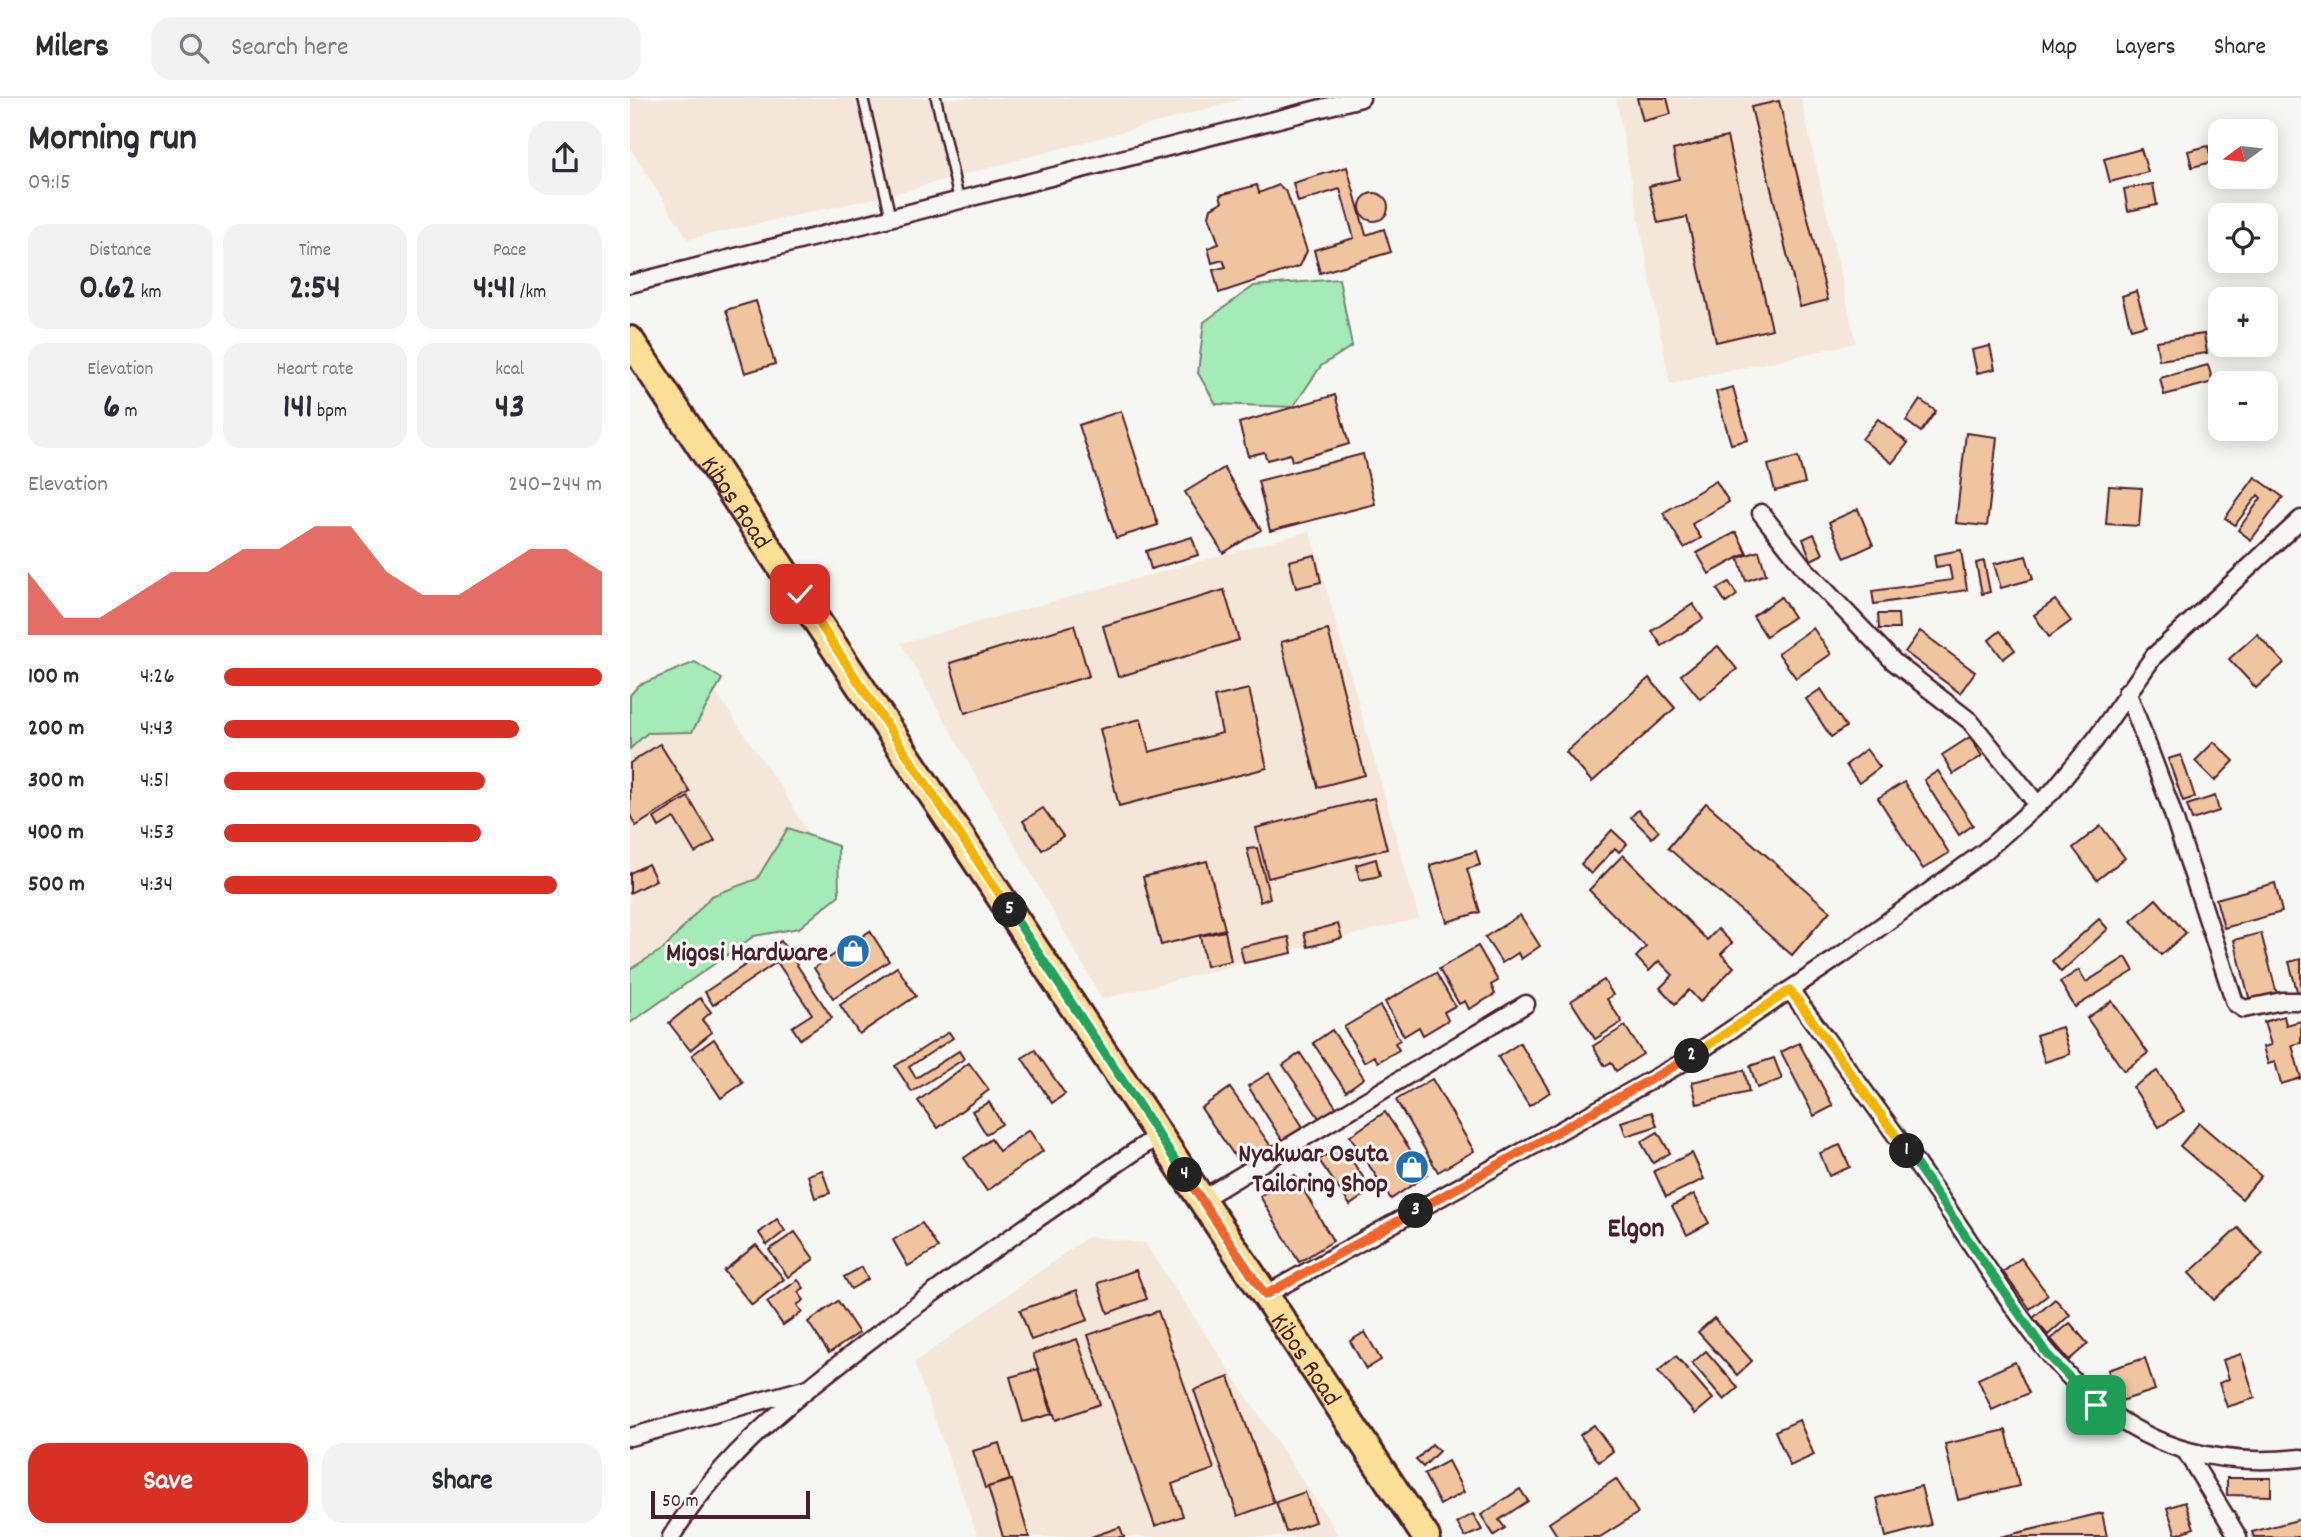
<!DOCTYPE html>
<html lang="en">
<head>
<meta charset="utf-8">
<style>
	:root { --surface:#fff; --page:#f2f2f3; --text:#2b2b33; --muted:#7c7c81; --line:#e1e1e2; --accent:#d93025 }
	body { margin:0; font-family:Dekko,sans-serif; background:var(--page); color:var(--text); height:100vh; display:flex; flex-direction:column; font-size:26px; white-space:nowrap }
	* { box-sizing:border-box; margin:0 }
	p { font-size:23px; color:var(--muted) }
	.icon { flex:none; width:38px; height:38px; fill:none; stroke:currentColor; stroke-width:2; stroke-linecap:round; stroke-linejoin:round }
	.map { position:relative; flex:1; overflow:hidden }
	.details { display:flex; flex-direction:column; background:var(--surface); width:630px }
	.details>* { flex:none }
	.needle { width:46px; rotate:255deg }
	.tools { position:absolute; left:1578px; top:21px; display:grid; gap:14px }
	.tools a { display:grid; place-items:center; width:70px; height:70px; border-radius:14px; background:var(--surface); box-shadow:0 4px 18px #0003; font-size:35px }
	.scale { position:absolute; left:21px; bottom:18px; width:159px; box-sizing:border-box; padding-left:7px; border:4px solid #4a1f2b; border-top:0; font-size:19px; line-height:24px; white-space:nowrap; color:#4a1f2b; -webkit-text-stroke:5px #f6f6f2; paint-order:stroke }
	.pin { position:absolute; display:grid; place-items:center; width:60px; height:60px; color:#fff; margin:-30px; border-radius:14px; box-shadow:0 4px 10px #0006 }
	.km { position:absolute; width:35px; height:35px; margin:-18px; border-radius:50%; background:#222; color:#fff; font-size:19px; line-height:35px; text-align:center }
	.round { display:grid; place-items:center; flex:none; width:74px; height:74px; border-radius:21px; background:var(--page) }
	.summary { display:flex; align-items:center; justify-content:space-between; height:119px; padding:0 28px }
	h1 { font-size:38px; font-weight:800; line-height:52px }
	.figures { display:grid; grid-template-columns:repeat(3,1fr); gap:10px; height:119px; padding:7px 28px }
	.figures div { display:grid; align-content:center; border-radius:18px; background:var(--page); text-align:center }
	.figures b { font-size:35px; font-weight:800 }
	.figures small { font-size:19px; font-weight:400 }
	.figures p { font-size:19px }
	.chart { height:196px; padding:14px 28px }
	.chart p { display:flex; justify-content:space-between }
	.chart svg { width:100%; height:126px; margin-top:7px; fill:var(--accent); opacity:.7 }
	.primary-button { display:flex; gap:14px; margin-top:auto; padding:14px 28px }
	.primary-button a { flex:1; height:80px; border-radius:21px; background:var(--accent); color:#fff; font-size:28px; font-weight:800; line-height:80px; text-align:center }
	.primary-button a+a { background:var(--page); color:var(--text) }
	ul { padding:0 28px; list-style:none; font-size:23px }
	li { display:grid; grid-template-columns:112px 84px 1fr; align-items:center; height:52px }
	li i { height:18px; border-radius:9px; background:var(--accent) }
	header { display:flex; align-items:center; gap:42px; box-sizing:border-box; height:98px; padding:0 35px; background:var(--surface); border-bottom:2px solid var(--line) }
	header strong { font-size:33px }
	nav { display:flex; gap:38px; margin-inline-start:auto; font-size:24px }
	.search { width:490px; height:63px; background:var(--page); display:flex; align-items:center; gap:18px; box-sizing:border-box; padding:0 24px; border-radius:21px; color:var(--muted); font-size:26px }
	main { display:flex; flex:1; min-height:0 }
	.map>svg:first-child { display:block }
</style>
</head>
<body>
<header>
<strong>Milers</strong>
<div class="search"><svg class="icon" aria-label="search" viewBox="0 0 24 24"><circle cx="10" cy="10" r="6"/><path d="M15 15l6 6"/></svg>Search here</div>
<nav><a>Map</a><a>Layers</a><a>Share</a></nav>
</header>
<main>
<section class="details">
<div class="summary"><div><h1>Morning run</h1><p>09:15</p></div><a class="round"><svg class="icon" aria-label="share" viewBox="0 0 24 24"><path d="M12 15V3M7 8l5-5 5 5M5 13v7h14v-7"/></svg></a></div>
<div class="figures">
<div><p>Distance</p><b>0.62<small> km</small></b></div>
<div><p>Time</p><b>2:54</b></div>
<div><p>Pace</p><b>4:41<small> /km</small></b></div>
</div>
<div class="figures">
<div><p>Elevation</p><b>6<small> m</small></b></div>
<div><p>Heart rate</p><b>141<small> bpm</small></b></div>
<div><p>kcal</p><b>43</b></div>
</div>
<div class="chart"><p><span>Elevation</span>240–244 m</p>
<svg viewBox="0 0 160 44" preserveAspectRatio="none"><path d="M0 44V22L10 38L20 38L30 30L40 22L50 22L60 14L70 14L80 6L90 6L100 22L110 30L120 30L130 22L140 14L150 14L160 22V44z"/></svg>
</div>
<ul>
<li><b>100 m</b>4:26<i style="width:100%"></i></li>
<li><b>200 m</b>4:43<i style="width:78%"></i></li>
<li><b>300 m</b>4:51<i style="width:69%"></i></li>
<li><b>400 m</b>4:53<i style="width:68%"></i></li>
<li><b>500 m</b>4:34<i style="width:88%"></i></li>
</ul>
<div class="primary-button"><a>Save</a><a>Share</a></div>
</section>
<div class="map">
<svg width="1671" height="1439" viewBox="0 0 1671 1439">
	<rect width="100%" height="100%" fill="#f6f6f2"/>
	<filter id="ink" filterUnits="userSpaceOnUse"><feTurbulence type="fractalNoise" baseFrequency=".0143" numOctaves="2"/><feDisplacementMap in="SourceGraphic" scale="14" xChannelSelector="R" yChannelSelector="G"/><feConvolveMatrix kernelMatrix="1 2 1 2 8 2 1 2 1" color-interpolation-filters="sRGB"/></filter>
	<g filter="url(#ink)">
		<g fill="#f4e7d9">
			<polygon points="0,0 609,0 610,2 255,98 58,141 0,50"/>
			<polygon points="986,0 1171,0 1226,245 1040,286"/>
			<polygon points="680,433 789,820 472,901 271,545"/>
			<polygon points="65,564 152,691 181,740 0,876 0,616"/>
			<polygon points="457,1139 515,1145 710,1439 348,1439 284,1265"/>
		</g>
		<g fill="#a5ebb7" stroke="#788571" stroke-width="2">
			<polygon points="709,181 722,248 691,268 663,309 586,306 568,275 574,224 624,188"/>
			<polygon points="65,564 92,581 62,634 17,635 0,651 0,597 9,587"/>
			<polygon points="158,730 208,748 209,797 169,830 124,838 0,925 0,871 35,850 81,798 127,781"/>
		</g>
		<g fill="#f1c4a0" stroke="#4a1f2b" stroke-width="2">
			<polygon points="1007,0 1037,0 1041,16 1013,23"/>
			<polygon points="1149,3 1198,202 1170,209 1121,9"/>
			<polygon points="1097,39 1142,231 1086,244 1057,119 1028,125 1019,88 1049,81 1043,52"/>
			<polygon points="1578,48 1582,64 1562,69 1558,53"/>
			<polygon points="1511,51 1518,74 1480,84 1474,61"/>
			<polygon points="717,69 736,137 754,131 761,154 690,175 684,152 724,140 710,91 668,104 663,85"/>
			<polygon points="1523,86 1527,107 1498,113 1494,91"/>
			<polygon points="627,87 629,95 649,87 657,95 677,153 670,168 589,195 583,172 596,169 593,162 582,165 578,150 589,146 579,118 581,110 592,104 590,97"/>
			<circle cx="744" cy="109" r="14"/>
			<polygon points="1506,193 1516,227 1501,231 1492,198"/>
			<polygon points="126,203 145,266 115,275 96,212"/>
			<polygon points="1574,236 1577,255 1529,262 1526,243"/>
			<polygon points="1360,248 1365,271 1347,275 1342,252"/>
			<polygon points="1578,267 1583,284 1534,297 1530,280"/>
			<polygon points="1103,289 1118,342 1101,346 1086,294"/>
			<polygon points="705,297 719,346 662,363 660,356 637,362 634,354 618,358 609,325"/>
			<polygon points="1290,302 1306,313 1291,334 1276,323"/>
			<polygon points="491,313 528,427 486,440 449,327"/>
			<polygon points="1248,321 1278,345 1262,365 1232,341"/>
			<polygon points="1336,335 1367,339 1357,428 1326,425"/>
			<polygon points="733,356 745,406 640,433 628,383"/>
			<polygon points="1168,359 1175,385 1145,393 1138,367"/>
			<polygon points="594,370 631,432 593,455 555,394"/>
			<polygon points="1625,379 1653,399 1621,442 1608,432 1631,400 1628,397 1605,427 1595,420"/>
			<polygon points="1086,383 1099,404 1062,426 1071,440 1054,450 1033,415"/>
			<polygon points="1479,388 1512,390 1509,428 1476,426"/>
			<polygon points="1228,411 1243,447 1215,460 1199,424"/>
			<polygon points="1106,434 1117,455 1079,476 1067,455"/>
			<polygon points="1184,436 1193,456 1181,462 1173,441"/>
			<polygon points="562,439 568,457 521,471 516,453"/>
			<polygon points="1331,452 1337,492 1244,506 1242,493 1322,482 1319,467 1306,469 1304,457"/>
			<polygon points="1129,453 1136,476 1116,483 1108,460"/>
			<polygon points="685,457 691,484 666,490 659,463"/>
			<polygon points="1396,458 1403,481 1371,490 1364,466"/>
			<polygon points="1354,463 1360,494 1352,496 1346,465"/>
			<polygon points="1099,484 1107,497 1096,505 1087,491"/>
			<polygon points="594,492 609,542 488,579 473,528"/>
			<polygon points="1151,499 1164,519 1136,538 1123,518"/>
			<polygon points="1425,502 1441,523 1419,539 1404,517"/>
			<polygon points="1063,506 1073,521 1032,548 1022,533"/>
			<polygon points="1248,516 1268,516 1269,531 1249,531"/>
			<polygon points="444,527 459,578 335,615 320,565"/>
			<polygon points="1183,530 1201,556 1166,580 1148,555"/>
			<polygon points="698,532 735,677 688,689 651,544"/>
			<polygon points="1290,533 1345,574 1330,595 1275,554"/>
			<polygon points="1370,533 1385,552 1373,561 1359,542"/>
			<polygon points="1627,536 1654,565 1626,590 1599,561"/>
			<polygon points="1088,548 1107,571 1070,601 1051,577"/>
			<polygon points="1019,580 1045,610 962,684 936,654"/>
			<polygon points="619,591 637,670 489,708 470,631 511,621 519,654 592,635 584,599"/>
			<polygon points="1191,591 1216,629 1201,639 1176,601"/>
			<polygon points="1340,639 1352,658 1323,676 1312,657"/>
			<polygon points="1584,644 1604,663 1585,683 1565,663"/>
			<polygon points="30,646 60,694 6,728 0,717 0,665"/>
			<polygon points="1236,651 1250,669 1229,685 1216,667"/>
			<polygon points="1551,657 1565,699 1553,703 1538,661"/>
			<polygon points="1308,673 1343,727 1329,737 1294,682"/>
			<polygon points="1274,684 1319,755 1293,771 1248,700"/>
			<polygon points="1585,698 1589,713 1562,722 1557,707"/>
			<polygon points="58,699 85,743 65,755 44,720 29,729 24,720"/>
			<polygon points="744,700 757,751 638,780 626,730"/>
			<polygon points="1076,705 1200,813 1162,857 1038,750"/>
			<polygon points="413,710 433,738 412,752 393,723"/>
			<polygon points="1008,712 1029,733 1022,740 1001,719"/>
			<polygon points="1471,728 1495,760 1467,782 1443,750"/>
			<polygon points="982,732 997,746 989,754 985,750 961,776 951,766"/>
			<polygon points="627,750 640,800 630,804 617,751"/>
			<polygon points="846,753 850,767 837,771 850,814 817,824 800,767"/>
			<polygon points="993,757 1077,842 1088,831 1102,845 1091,856 1104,869 1070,904 1059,892 1045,906 1030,890 1043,877 1029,863 1019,873 1006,859 1016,849 959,792"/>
			<polygon points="746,761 750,778 730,782 726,767"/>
			<polygon points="577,763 595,831 531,847 513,779"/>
			<polygon points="18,766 26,782 0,795 0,775"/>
			<polygon points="1645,785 1652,814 1594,830 1586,801"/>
			<polygon points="1526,801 1556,835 1531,857 1501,823"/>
			<polygon points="890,817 910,848 891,861 888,855 872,865 855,839"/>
			<polygon points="1469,821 1478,831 1431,874 1422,863"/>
			<polygon points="708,826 712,840 678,849 674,835"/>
			<polygon points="240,833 259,863 203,900 184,870"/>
			<polygon points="595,833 601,863 576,868 570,838"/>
			<polygon points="1631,835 1647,896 1620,903 1604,842"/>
			<polygon points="659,839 662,855 614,865 610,849"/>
			<polygon points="151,843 202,920 170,941 162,929 182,916 147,864 83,907 75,894"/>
			<polygon points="848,848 868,883 861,887 865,896 839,911 835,903 829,906 809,871"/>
			<polygon points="1496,859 1504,873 1445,909 1430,884 1449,872 1456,884"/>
			<polygon points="1671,861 1671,900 1669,900 1659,864"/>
			<polygon points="267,869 286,898 229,936 210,907"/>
			<polygon points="806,875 825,908 814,914 818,922 793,937 789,929 774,938 755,904"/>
			<polygon points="974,882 983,897 977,901 992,924 965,941 941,903"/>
			<polygon points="70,900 81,914 72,922 82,934 60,952 39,925"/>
			<polygon points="1482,903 1518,955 1494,973 1457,920"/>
			<polygon points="750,908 770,942 765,945 769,952 748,964 744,958 734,964 714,929"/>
			<polygon points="1654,918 1656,927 1671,923 1671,945 1662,947 1671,980 1651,986 1645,964 1638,966 1633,949 1641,947 1634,924"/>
			<polygon points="995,928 1013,956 986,973 981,964 975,968 963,948"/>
			<polygon points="1432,929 1440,956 1415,964 1406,937"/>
			<polygon points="702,932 734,980 716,993 683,945"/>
			<polygon points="319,934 323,940 279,969 286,980 329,953 334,961 282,994 265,968"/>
			<polygon points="84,941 113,985 91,1000 62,957"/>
			<polygon points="890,945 920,994 899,1008 868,959"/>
			<polygon points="1169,945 1203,1008 1184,1018 1151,954"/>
			<polygon points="405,952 435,996 422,1005 392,960"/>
			<polygon points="670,955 708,1012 691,1023 653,967"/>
			<polygon points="1144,960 1152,981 1127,990 1120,968"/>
			<polygon points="339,965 359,992 308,1030 288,1003"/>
			<polygon points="1114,972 1119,994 1067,1006 1062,984"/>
			<polygon points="1527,973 1554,1013 1529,1029 1503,989"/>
			<polygon points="639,975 673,1029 652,1042 618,988"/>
			<polygon points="802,981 844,1053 808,1074 766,1002"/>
			<polygon points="600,990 640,1047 611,1067 571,1010"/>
			<polygon points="359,1004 372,1026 356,1036 342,1013"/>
			<polygon points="755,1014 797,1077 761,1101 720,1038"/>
			<polygon points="1022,1014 1027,1028 996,1038 991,1024"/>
			<polygon points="1569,1025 1631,1078 1612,1101 1550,1048"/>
			<polygon points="399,1032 413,1053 357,1093 334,1060 361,1041 369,1053"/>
			<polygon points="1028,1034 1040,1055 1023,1065 1011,1044"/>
			<polygon points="711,1047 742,1092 720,1107 689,1062"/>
			<polygon points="1210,1047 1220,1069 1199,1078 1190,1055"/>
			<polygon points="1062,1055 1074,1081 1036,1099 1024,1073"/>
			<polygon points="192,1072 200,1095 185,1100 178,1077"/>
			<polygon points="665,1077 703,1143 669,1164 630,1098"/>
			<polygon points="1064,1096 1079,1125 1057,1137 1042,1108"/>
			<polygon points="147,1121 155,1133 137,1147 129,1135"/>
			<polygon points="292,1125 308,1150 278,1168 263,1142"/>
			<polygon points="1608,1130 1633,1156 1584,1202 1559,1175"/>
			<polygon points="165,1134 184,1161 158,1179 139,1152"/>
			<polygon points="126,1147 154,1181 122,1207 94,1173"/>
			<polygon points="1391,1160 1418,1197 1400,1211 1373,1174"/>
			<polygon points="232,1169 238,1181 221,1191 214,1179"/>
			<polygon points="506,1172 517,1201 478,1215 468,1185"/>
			<polygon points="168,1182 174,1190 168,1194 174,1202 167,1207 172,1214 153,1227 137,1204"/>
			<polygon points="447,1192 458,1222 401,1242 390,1212"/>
			<polygon points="1425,1201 1440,1217 1418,1237 1403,1220"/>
			<polygon points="208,1203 229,1235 199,1255 178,1224"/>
			<polygon points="528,1213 584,1371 542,1386 553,1418 525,1428 458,1237"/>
			<polygon points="1084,1220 1122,1263 1107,1277 1068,1234"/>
			<polygon points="1440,1225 1458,1246 1439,1262 1421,1241"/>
			<polygon points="735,1234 751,1262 736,1271 720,1243"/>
			<polygon points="447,1241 470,1306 426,1322 403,1256"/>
			<polygon points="1076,1253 1108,1290 1094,1302 1062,1265"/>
			<polygon points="1611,1256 1625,1300 1597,1309 1589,1285 1599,1281 1593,1262"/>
			<polygon points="1046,1258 1083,1301 1065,1316 1028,1273"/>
			<polygon points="1515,1260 1525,1292 1488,1304 1478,1272"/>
			<polygon points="1385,1264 1399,1295 1362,1312 1348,1281"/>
			<polygon points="408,1271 422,1316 393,1324 380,1279"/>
			<polygon points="599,1279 644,1405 608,1418 564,1292"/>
			<polygon points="1169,1322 1184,1357 1160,1368 1145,1333"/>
			<polygon points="964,1327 983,1353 969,1364 950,1337"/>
			<polygon points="1376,1332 1389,1388 1328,1402 1315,1346"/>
			<polygon points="369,1345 380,1382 355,1390 343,1353"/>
			<polygon points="802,1346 809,1353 793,1369 786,1362"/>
			<polygon points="818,1363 834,1394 810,1407 794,1376"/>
			<polygon points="1597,1380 1641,1380 1641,1398 1597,1397"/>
			<polygon points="986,1381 1008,1415 970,1439 928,1439 919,1425"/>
			<polygon points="382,1382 399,1439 373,1439 358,1389"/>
			<polygon points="1291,1388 1301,1427 1256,1439 1247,1400"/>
			<polygon points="890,1391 898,1403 869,1422 875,1430 864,1437 851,1417"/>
			<polygon points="675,1394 685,1424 656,1434 646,1404"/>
			<polygon points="1555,1404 1564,1430 1546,1437 1537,1410"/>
			<polygon points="1472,1415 1477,1439 1370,1439"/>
			<polygon points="843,1416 852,1432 835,1439 827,1425"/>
			<polygon points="1671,1421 1671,1439 1624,1439 1622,1434"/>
			<polygon points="490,1429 494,1439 461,1439"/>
		</g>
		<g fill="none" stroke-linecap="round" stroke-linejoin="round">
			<g stroke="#4a1f2b" stroke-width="13">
				<g id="lane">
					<polyline points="233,0 261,120"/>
					<polyline points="306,0 329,102"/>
				</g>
			</g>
			<g stroke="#4a1f2b" stroke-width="21">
				<g id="street">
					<polyline points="0,186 731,0"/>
					<polyline points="1131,415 1176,472 1264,564 1340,623 1408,707"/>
					<polyline points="1497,593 1539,704 1605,905 1614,911 1652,903 1671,903"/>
					<path d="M1160,892c49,67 99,134 146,202 100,142 160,288 365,266"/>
					<polyline points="572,1101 896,906"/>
					<polyline points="635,1197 1052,965 1210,858 1354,754 1422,694 1465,642 1524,558 1671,421"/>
					<polyline points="0,1339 174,1291"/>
					<polyline points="1555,1352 1608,1439"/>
					<path d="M41,1439c54,-88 134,-147 215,-209 89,-67 181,-130 273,-193"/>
				</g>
			</g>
			<g stroke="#4a1f2b" stroke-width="32">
				<g id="primary">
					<path id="s1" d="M0,242l796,1197"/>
				</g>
			</g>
			<use href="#lane" stroke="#f6f6f2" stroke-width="8"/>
			<use href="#street" stroke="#f6f6f2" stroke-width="16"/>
			<use href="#primary" stroke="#fbdf96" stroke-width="26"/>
		</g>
	</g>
	<g fill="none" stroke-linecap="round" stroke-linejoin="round" filter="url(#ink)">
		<g stroke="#fff" stroke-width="14">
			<polyline id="split-1" points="1277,1053 1417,1256 1466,1307"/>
		</g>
		<g stroke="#fff" stroke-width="14">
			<polyline id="split-2" points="1062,958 1160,892 1277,1053"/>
		</g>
		<g stroke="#fff" stroke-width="14">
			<polyline id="split-3" points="786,1113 1062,958"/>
		</g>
		<g stroke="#fff" stroke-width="14">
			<polyline id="split-4" points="555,1077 635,1197 786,1113"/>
		</g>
		<g stroke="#fff" stroke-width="14">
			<polyline id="split-5" points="380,812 555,1077"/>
		</g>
		<g stroke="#fff" stroke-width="14">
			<polyline id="split-6" points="170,496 380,812"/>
		</g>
		<use href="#split-1" stroke="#22a559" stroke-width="9"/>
		<use href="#split-2" stroke="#f5b400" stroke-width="9"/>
		<use href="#split-3" stroke="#f0652b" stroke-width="9"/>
		<use href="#split-4" stroke="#f0652b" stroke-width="9"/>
		<use href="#split-5" stroke="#22a559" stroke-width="9"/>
		<use href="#split-6" stroke="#f5b400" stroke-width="9"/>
	</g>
	<defs>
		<g id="shop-disc" transform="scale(1.75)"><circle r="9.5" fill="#1f6fb2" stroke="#f6f6f2"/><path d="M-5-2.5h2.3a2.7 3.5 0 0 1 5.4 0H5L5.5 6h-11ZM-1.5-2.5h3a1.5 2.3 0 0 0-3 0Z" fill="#fff"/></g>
	</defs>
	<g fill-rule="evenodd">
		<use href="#shop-disc" x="223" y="853"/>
		<use href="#shop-disc" x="782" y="1069"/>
	</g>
	<g text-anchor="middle" stroke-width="6" stroke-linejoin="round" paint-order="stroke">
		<g font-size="26" fill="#4a1f2b" stroke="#f6f6f2">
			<text dy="9" stroke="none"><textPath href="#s1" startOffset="194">Kibos Road</textPath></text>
			<text dy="9" stroke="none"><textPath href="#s1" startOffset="1223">Kibos Road</textPath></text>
		</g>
		<g font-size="26" font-weight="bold" fill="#4a1f2b" stroke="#f6f6f2" text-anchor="end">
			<text x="198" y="862">Migosi Hardware</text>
			<text x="758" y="1063">Nyakwar Osuta<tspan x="758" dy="30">Tailoring Shop</tspan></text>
		</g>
		<g font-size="28" font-weight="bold" fill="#4a1f2b" stroke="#f6f6f2">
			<text x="1006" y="1138">Elgon</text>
		</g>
	</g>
</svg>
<div class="tools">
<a><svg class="needle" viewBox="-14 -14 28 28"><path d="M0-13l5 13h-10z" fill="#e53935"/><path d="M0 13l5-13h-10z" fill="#7c7c81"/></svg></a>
<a><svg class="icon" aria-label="locate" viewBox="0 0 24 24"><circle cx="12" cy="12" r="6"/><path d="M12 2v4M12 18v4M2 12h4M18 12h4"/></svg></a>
<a>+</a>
<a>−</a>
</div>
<div class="scale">50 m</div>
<div class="pin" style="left:1466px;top:1307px;background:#1e9e55"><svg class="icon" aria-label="arrive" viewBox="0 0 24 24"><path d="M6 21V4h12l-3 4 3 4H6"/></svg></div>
<div class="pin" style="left:170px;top:496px;background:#d93025"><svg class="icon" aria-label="check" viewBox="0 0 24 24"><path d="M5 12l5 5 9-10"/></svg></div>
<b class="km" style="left:1277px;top:1053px">1</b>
<b class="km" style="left:1062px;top:958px">2</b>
<b class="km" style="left:786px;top:1113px">3</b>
<b class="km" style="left:555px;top:1077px">4</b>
<b class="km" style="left:380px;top:812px">5</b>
</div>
</main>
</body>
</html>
